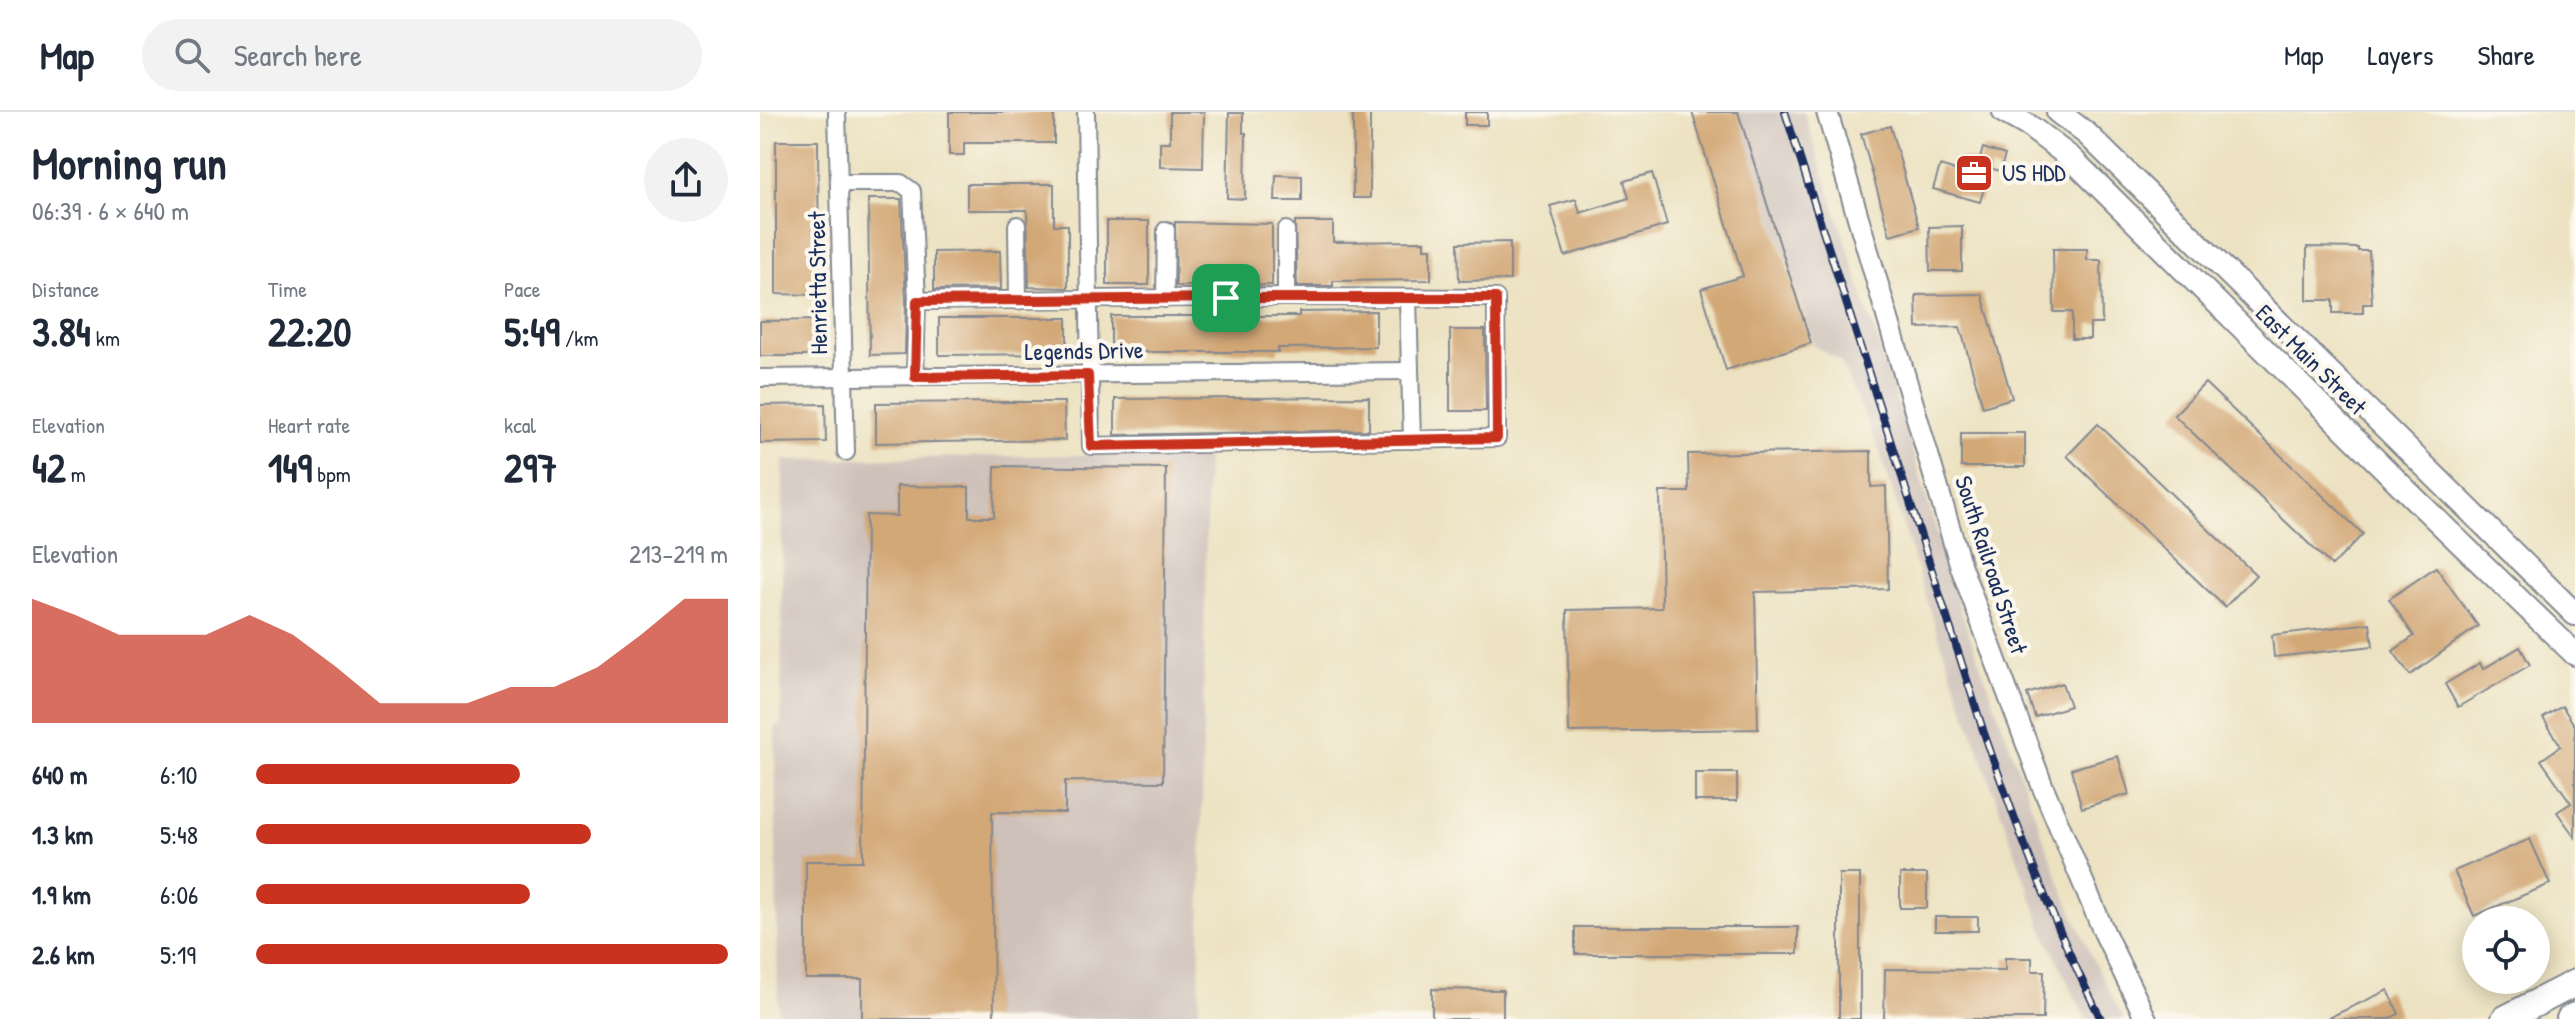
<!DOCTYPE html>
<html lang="en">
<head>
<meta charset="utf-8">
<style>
	:root { --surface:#fff; --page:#f2f2f3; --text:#1f2937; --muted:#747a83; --line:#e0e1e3; --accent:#c8321e }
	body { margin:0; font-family:"Patrick Hand",sans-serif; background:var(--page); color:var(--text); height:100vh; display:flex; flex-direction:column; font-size:30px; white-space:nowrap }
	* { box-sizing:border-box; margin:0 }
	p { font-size:26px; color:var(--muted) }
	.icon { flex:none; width:44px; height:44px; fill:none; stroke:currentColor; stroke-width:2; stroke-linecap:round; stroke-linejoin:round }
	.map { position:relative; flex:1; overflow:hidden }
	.details { display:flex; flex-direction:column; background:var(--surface); width:760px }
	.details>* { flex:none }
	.fabs { position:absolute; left:1702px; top:794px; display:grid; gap:16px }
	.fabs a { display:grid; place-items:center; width:88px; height:88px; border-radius:50%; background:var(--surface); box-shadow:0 4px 20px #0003; font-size:40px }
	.pin { position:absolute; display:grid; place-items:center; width:68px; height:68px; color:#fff; margin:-34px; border-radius:16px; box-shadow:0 4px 12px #0006 }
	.round { display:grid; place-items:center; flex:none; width:84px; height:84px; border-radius:42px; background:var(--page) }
	.summary { display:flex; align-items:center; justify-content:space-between; height:136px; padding:0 32px }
	h1 { font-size:44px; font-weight:700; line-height:60px }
	.stats { display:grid; grid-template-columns:repeat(3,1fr); gap:12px; height:136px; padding:8px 32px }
	.stats div { display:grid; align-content:center }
	.stats b { font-size:40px; font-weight:700 }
	.stats small { font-size:22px; font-weight:400 }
	.stats p { font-size:22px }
	.chart { height:224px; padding:16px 32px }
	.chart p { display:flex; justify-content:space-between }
	.chart svg { width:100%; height:144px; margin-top:8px; fill:var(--accent); opacity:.7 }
	ul { padding:0 32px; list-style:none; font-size:26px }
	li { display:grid; grid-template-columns:128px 96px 1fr; align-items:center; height:60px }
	li i { height:20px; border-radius:10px; background:var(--accent) }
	header { display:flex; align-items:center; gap:48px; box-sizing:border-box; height:112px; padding:0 40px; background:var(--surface); border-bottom:2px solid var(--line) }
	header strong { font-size:38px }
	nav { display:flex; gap:44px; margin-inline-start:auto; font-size:28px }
	.search { width:560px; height:72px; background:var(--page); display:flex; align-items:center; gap:20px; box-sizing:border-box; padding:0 28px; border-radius:44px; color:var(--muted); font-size:30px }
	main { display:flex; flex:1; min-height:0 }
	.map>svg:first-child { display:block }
</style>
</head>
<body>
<header>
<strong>Map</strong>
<div class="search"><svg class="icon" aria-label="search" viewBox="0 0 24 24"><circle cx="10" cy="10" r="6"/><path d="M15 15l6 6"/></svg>Search here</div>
<nav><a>Map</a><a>Layers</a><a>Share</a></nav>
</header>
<main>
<section class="details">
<div class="summary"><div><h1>Morning run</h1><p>06:39 · 6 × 640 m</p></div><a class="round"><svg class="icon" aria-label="share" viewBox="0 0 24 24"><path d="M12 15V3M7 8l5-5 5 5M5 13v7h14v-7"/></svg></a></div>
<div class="stats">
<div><p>Distance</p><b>3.84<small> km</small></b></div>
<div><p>Time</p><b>22:20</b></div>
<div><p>Pace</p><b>5:49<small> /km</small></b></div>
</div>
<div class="stats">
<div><p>Elevation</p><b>42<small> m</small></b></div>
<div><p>Heart rate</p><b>149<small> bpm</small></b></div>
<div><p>kcal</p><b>297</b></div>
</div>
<div class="chart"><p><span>Elevation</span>213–219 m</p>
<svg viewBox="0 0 160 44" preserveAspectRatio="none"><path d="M0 44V6L10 11L20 17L30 17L40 17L50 11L60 17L70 27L80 38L90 38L100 38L110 33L120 33L130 27L140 17L150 6L160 6V44z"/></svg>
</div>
<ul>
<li><b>640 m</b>6:10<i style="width:56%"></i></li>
<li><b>1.3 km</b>5:48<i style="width:71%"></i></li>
<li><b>1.9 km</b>6:06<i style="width:58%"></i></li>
<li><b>2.6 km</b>5:19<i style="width:100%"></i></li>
</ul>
</section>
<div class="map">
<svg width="1815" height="907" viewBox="0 0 1815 907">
	<rect width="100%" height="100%" fill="#fbf7ec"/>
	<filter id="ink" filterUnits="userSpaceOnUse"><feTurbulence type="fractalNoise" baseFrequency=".0125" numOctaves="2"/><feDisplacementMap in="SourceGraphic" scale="16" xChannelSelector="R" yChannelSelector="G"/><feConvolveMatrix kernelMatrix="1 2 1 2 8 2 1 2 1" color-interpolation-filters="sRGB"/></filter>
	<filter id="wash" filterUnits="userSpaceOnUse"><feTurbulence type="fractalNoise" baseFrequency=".006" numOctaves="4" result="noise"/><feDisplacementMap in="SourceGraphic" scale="32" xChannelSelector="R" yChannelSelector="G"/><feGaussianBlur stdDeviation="1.8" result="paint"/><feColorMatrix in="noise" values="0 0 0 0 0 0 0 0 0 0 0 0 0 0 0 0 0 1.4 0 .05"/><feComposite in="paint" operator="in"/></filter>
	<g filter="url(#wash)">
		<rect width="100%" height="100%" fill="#ece2c1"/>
		<g fill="#cec1ba">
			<polygon points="978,0 1044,0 1146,318 1200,497 1299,769 1335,852 1364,907 1326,907 1283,819 1176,517 1119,337 1080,249 1054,234"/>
			<polygon points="447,341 439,907 18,907 15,614 21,613 23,348"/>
		</g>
		<g id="blocks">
			<g fill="#d3a877">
				<polygon points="189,0 294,0 294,31 204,31 204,43 189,43"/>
				<polygon points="410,0 444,0 443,56 400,55 400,30 410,30"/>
				<rect x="593" y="0" width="17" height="86"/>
				<rect x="705" y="0" width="22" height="13"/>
				<polygon points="932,0 978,0 1051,231 966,258 941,177 983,164"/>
				<polygon points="469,1 483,1 483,21 486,21 485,87 467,86"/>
				<polygon points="1130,14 1159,115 1130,123 1101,22"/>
				<polygon points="16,29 58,29 59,183 16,182"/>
				<polygon points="1223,36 1245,43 1240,59 1230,56 1220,90 1173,77 1180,54 1199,60 1204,46 1219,50"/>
				<polygon points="892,61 907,113 805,144 790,94 816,87 820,101 869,86 864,69"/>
				<polygon points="516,63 542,64 542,89 515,89"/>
				<polygon points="207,72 294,72 294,113 308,113 308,176 269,175 267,98 207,98"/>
				<polygon points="108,87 141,87 146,189 145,242 110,243"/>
				<rect x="347" y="109" width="42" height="64"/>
				<polygon points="415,110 512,112 512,173 416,174"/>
				<polygon points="535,110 573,110 573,130 664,129 664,136 671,136 671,168 573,169 573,174 537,174"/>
				<polygon points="1202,114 1202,159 1170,159 1169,115"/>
				<polygon points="750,130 750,168 699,169 698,131"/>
				<polygon points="1547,135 1598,136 1598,139 1609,139 1612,192 1603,192 1603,201 1573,201 1573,188 1547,188"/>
				<polygon points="1293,137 1327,137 1327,148 1341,148 1342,212 1330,212 1330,227 1312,227 1312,200 1294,200"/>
				<polygon points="240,139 241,177 174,178 174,140"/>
				<polygon points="1222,182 1252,286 1223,295 1200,215 1157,216 1156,183"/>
				<polygon points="616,199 616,235 518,236 518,240 351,240 351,204 539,204 539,200"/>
				<polygon points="179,206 307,206 307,242 179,243"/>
				<polygon points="61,208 61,244 0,244 0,209"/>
				<polygon points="690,218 725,218 726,299 690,299"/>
				<polygon points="1445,271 1603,422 1572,454 1414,303"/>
				<polygon points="609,285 609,318 355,323 355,287"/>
				<polygon points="253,290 304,290 305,328 116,331 116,291"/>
				<polygon points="65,292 66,330 0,331 0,293"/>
				<polygon points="1338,312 1496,463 1465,495 1307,344"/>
				<rect x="1201" y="321" width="64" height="34"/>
				<polygon points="1111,339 1111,375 1126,374 1128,477 995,480 998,617 809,620 807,498 902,496 900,380 929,380 928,342"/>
				<polygon points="235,354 406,356 403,670 305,669 305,701 232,700 234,907 102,907 102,867 46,867 46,749 103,749 106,403 137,404 137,374 209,375 209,405 234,405"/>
				<polygon points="1676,455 1718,514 1650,563 1633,539 1654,524 1629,487"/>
				<polygon points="1610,511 1613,534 1514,545 1512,523"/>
				<polygon points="1760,535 1770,553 1698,595 1685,572 1720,551 1723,557"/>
				<polygon points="1302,571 1310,594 1275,605 1267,582"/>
				<polygon points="1802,594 1815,614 1815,725 1797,700 1811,691 1781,648 1801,634 1783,606"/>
				<polygon points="1358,644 1369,682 1322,696 1311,657"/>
				<rect x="935" y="661" width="42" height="28"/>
				<polygon points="1770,727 1790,772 1714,804 1694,759"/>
				<rect x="1079" y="762" width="21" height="145"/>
				<rect x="1140" y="762" width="27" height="34"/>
				<rect x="1175" y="805" width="43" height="14"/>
				<rect x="815" y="815" width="223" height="27"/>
				<polygon points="1245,846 1272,846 1272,859 1284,859 1283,907 1124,907 1125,857 1245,858"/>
				<polygon points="672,877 743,878 743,907 672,907"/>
				<polygon points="1628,878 1639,902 1628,907 1566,907"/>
			</g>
		</g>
	</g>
	<g filter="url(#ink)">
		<use href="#blocks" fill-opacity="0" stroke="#848890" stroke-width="2"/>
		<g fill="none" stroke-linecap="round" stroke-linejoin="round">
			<g stroke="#848890" stroke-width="20">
				<g id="minor">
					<polyline points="77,0 86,340"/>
					<polyline points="326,0 331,334 737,326 736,186 526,185"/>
					<polyline points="79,71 141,71 152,79 157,189 526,185 526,118"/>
					<polyline points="257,113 258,189"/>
					<polyline points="648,186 652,328"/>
					<polyline points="405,187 406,118"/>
					<polyline points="155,265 157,189"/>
					<polyline points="0,266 649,259"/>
				</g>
			</g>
			<g stroke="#848890" stroke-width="24">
				<polyline id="tertiary" points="1067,0 1201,455 1282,673 1344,820 1386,907"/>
			</g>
			<g stroke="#848890" stroke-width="26">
				<g id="secondary">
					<polyline points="1244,0 1269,14 1311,46 1655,387 1815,542"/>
					<polyline points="1298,0 1327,22 1815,502"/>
				</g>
			</g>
			<g stroke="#848890" stroke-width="30">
				<g id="primary">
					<polyline points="1745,907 1815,871"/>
					<polyline points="1810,907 1815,904"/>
				</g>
			</g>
			<use href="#minor" stroke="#fff" stroke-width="16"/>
			<use href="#tertiary" stroke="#fff" stroke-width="20"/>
			<use href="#secondary" stroke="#fff" stroke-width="22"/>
			<use href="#primary" stroke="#fff" stroke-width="26"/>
			<g stroke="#1b2f5e" stroke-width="8">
				<path id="rail" d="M1025,0l199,621c34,97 70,194 117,286"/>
			</g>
			<use href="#rail" stroke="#fbf7ec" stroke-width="5" stroke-dasharray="15" stroke-linecap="butt"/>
		</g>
	</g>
	<g fill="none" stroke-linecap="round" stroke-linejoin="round" filter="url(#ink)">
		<g stroke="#fff" stroke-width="16">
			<polygon id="route" points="466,186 736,186 737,326 331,334 328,263 155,265 157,189"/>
		</g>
		<use href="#route" stroke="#c8321e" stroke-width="10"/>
	</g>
	<defs>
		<g id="office-square" transform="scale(2)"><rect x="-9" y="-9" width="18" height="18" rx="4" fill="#c8321e" stroke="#fbf7ec"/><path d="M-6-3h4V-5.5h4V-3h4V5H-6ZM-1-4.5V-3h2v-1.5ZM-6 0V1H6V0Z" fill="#fff"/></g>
	</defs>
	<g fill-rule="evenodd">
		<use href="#office-square" x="1214" y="61"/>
	</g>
	<g text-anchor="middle" stroke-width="8" stroke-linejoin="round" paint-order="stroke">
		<g font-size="24" fill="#1b2f5e" stroke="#fbf7ec" text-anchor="start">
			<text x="1242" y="69">US HDD</text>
		</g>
		<g font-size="24" fill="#1b2f5e" stroke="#fbf7ec">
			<text transform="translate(58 171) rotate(-91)" y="8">Henrietta Street</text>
			<text transform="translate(324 239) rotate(-1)" y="8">Legends Drive</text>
			<text transform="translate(1551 248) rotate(45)" y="8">East Main Street</text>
			<text transform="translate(1231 453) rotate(72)" y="8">South Railroad Street</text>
		</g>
	</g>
</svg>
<div class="fabs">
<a><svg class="icon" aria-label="locate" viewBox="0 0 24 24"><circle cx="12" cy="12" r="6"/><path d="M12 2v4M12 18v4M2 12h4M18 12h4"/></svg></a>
</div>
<div class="pin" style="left:466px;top:186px;background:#1e9e55"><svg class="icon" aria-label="arrive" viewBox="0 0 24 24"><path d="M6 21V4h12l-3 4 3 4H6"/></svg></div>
</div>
</main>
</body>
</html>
